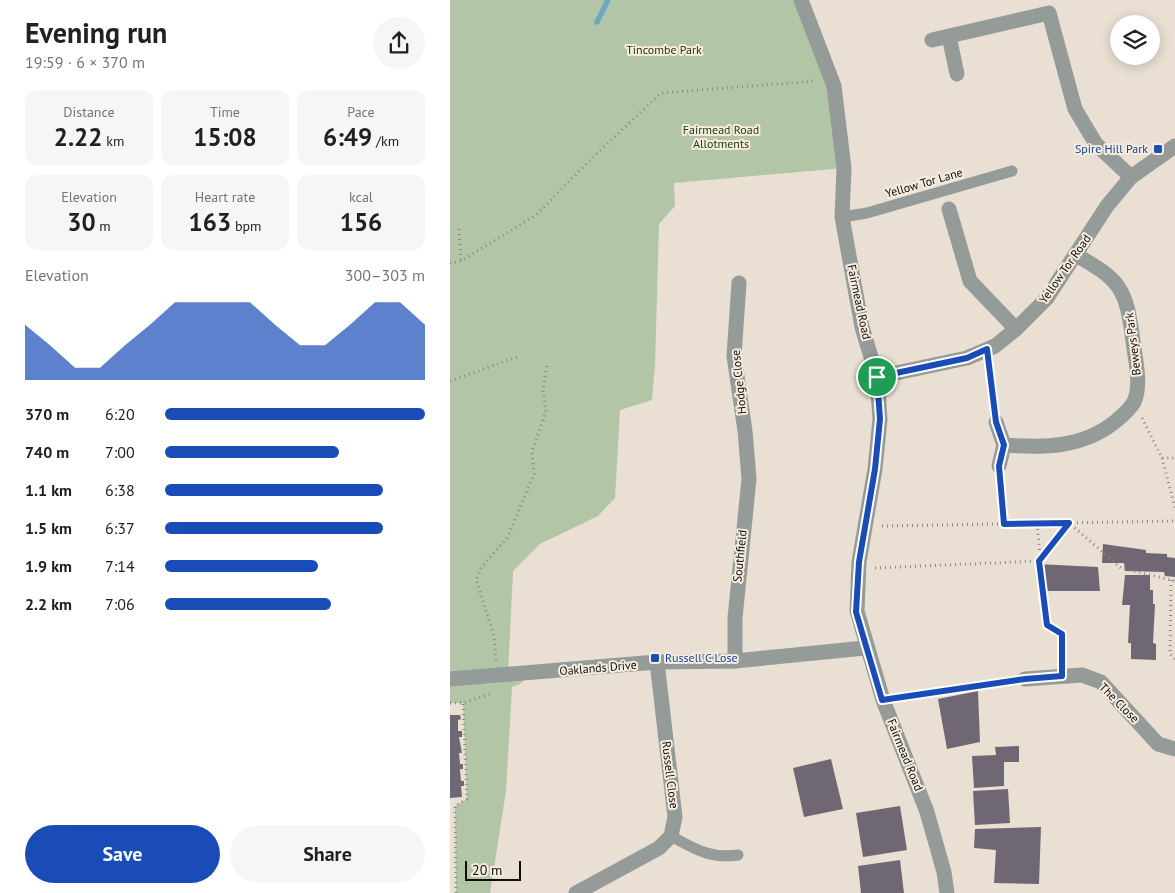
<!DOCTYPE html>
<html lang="en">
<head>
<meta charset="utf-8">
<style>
	:root { --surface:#fff; --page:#f6f6f6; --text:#202124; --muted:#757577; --accent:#1a4cb8 }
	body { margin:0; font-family:"PT Sans",sans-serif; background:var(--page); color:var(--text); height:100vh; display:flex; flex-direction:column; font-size:19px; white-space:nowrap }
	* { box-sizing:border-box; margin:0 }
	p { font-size:16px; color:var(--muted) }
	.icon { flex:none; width:28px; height:28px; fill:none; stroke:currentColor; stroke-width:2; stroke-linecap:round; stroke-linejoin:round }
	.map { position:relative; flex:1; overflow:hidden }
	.drawer { display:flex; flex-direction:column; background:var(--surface); width:450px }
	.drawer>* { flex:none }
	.controls { position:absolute; left:660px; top:15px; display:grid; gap:10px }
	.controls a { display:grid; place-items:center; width:50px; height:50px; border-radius:50%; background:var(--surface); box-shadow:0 2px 12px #0003; font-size:25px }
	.scale { position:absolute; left:15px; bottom:12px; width:56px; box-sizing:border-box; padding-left:5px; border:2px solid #110e09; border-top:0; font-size:14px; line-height:18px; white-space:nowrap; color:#110e09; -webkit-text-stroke:4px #f6ecdf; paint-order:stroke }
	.pin { position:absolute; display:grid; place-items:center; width:42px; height:42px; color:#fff; margin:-21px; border:2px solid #fff; border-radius:50%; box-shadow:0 1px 5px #0007 }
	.round { display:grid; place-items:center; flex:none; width:52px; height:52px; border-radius:26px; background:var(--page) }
	.overview { display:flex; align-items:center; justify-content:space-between; height:85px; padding:0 25px }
	h1 { font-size:28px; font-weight:800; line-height:38px }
	.stats { display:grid; grid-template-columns:repeat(3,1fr); gap:8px; height:85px; padding:5px 25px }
	.stats div { display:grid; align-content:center; border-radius:12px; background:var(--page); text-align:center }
	.stats b { font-size:25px; font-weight:800 }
	.stats small { font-size:14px; font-weight:400 }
	.stats p { font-size:14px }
	.chart { height:140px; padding:10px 25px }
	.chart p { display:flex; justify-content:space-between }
	.chart svg { width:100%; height:90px; margin-top:5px; fill:var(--accent); opacity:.7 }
	.button { display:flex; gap:10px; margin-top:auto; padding:10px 25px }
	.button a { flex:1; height:58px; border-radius:30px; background:var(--accent); color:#fff; font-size:20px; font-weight:800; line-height:58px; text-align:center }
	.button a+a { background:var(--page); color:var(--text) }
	ul { padding:0 25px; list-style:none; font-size:16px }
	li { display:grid; grid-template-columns:80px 60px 1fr; align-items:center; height:38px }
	li i { height:12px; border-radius:6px; background:var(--accent) }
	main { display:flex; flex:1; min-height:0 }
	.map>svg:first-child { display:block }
</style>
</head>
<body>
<main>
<section class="drawer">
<div class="overview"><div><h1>Evening run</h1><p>19:59 · 6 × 370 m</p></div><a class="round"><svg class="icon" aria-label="share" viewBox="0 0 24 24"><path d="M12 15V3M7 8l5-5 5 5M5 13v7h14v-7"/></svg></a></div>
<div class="stats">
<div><p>Distance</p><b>2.22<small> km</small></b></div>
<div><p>Time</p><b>15:08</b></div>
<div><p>Pace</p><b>6:49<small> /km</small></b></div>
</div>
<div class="stats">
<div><p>Elevation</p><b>30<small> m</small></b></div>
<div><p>Heart rate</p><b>163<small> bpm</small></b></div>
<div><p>kcal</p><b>156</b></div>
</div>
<div class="chart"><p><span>Elevation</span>300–303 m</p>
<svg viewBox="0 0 160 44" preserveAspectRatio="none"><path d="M0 44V17L10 27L20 38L30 38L40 27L50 17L60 6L70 6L80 6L90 6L100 17L110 27L120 27L130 17L140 6L150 6L160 17V44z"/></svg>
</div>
<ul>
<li><b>370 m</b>6:20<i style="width:100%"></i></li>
<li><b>740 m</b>7:00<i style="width:67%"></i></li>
<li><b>1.1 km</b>6:38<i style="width:84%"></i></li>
<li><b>1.5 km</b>6:37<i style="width:84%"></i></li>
<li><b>1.9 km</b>7:14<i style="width:59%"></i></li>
<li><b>2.2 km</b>7:06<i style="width:64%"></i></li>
</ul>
<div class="button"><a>Save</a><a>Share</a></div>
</section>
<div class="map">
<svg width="725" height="893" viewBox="0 0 725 893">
	<rect width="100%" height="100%" fill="#e9dfd2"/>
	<polygon fill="#b2c5a7" points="0,0 354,0 368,41 394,168 224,183 225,206 209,224 205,365 202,400 170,410 165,498 148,516 90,544 63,571 58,675 81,674 70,684 62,687 56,791 40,893 6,893 5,806 17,799 13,703 0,703"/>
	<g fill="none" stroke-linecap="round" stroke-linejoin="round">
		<polyline stroke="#6ca8be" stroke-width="5.5" points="147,22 158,0"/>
	</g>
	<g fill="#6f6773">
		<polygon points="653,544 696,550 696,553 717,554 717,557 725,558 725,577 715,576 714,572 675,571 674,563 652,563"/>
		<polygon points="587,564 648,567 650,591 590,591"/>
		<polygon points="675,575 700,575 700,590 703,590 703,604 705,604 703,643 706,644 706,660 681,659 681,643 678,643 680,605 672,605"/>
		<polygon points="528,691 530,742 497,749 488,699"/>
		<polygon points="0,715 10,715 11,719 8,720 8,731 12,731 12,737 9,737 12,753 9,753 10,764 13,764 13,769 10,769 11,781 14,781 14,786 11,786 12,797 0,798"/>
		<polygon points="569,746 569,762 554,762 554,786 524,788 522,756 546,755 545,747"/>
		<polygon points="381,759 393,809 354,817 343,768"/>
		<polygon points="558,789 560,823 525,825 523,791"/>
		<polygon points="450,806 457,850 413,857 406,813"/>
		<polygon points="591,827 589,884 544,883 546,850 524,848 525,829"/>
		<polygon points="450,860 454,893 411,893 408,866"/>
	</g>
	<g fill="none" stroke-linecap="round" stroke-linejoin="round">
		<g stroke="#8f887f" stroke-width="3" stroke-dasharray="1 4" stroke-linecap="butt">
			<polyline points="9,229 11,261"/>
			<polyline points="0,263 11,261 86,215 137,163 211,93 366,81"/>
			<polyline points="539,365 544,406"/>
			<polyline points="0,381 67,357"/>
			<polyline points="692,418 712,458 725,458"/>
			<polyline points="712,458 725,508"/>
			<polyline points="550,482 554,524"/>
			<polyline points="587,524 597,625 612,633 612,661"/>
			<polyline points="432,526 725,521"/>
			<polyline points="425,568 589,561 619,523 671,568 725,581"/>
			<polyline points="721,580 720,654 725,659"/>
			<polyline points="46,660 44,636 26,580 31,568 57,538 84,474 82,451 96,412 93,390 97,363"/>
			<polyline points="450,697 560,681"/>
			<polyline points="0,703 13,703 40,694"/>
			<polyline points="6,893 5,806 17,799 13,703"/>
		</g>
		<g stroke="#959b98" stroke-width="11">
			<polyline points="392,217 417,213 562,171"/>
			<path d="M221,836c24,13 39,23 67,19"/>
		</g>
		<g stroke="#959b98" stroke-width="15">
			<polyline points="351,0 384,86 394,168 392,217 412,327 427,377 430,419 425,469 409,562 407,611 433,700 477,812 494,872 497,893"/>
			<polyline points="499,36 507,74"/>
			<polyline points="482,40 599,13 625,109 646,144 681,177"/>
			<polyline points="499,209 520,281 566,329"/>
			<polyline points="427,377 517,358 545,346 566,329 597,298 657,206 681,177 725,146"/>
			<polyline points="546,422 554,445 549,466"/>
			<path d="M554,445c40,3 79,3 112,-24 6,-5 14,-12 18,-19 8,-18 1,-43 -1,-61 -7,-52 -11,-60 -57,-86"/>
			<polyline points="285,661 285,618 299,479 295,431 284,356 289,283"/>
			<polyline points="0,679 207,662 285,661 415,648"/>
			<polyline points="575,679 632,675 651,682 708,744 725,749"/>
			<polyline points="126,893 209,848 221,836 225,817 207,662"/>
		</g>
	</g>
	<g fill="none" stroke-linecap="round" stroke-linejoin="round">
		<g stroke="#fff" stroke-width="10">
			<polygon id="route" points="537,349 546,422 554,445 549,466 554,524 619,523 589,561 597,625 612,634 612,676 575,679 432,700 406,612 409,562 425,469 430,419 427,377 517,358"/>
		</g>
		<use href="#route" stroke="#1a4cb8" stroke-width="6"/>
	</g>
	<g fill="#1a4fb4" stroke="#f6ecdf" stroke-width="2">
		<rect x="703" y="144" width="10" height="10" rx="2.5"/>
		<rect x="200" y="653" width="10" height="10" rx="2.5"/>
	</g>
	<g text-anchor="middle" stroke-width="4" stroke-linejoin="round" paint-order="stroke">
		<g font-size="12" fill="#1d3706" stroke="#f6ecdf">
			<text x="214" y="54">Tincombe Park</text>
			<text x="271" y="134">Fairmead Road<tspan x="271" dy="14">Allotments</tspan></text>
		</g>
		<g font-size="12" fill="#164399" stroke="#f6ecdf" text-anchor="end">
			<text x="698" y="153">Spire Hill Park</text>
			<text x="215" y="662" text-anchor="start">Russell C Lose</text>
		</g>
		<g font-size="12" fill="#110e09" stroke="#f6ecdf">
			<text transform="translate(474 183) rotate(-16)" y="4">Yellow Tor Lane</text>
			<text transform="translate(615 269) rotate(-55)" y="4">Yellow Tor Road</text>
			<text transform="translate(409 302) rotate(78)" y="4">Fairmead Road</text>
			<text transform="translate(683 344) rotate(-97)" y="4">Beweys Park</text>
			<text transform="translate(289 382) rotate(-96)" y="4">Hodge Close</text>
			<text transform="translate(290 556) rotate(-84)" y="4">Southfield</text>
			<text transform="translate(148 668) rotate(-5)" y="4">Oaklands Drive</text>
			<text transform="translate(669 703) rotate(45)" y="4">The Close</text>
			<text transform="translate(455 755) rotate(68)" y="4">Fairmead Road</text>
			<text transform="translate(220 775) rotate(83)" y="4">Russell Close</text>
		</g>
	</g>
</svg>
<div class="controls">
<a><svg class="icon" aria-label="layers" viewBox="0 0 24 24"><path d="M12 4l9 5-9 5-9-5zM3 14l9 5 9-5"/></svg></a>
</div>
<div class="scale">20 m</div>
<div class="pin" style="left:427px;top:377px;background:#1e9e55"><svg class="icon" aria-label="arrive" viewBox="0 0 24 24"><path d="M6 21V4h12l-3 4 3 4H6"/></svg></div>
</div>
</main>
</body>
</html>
